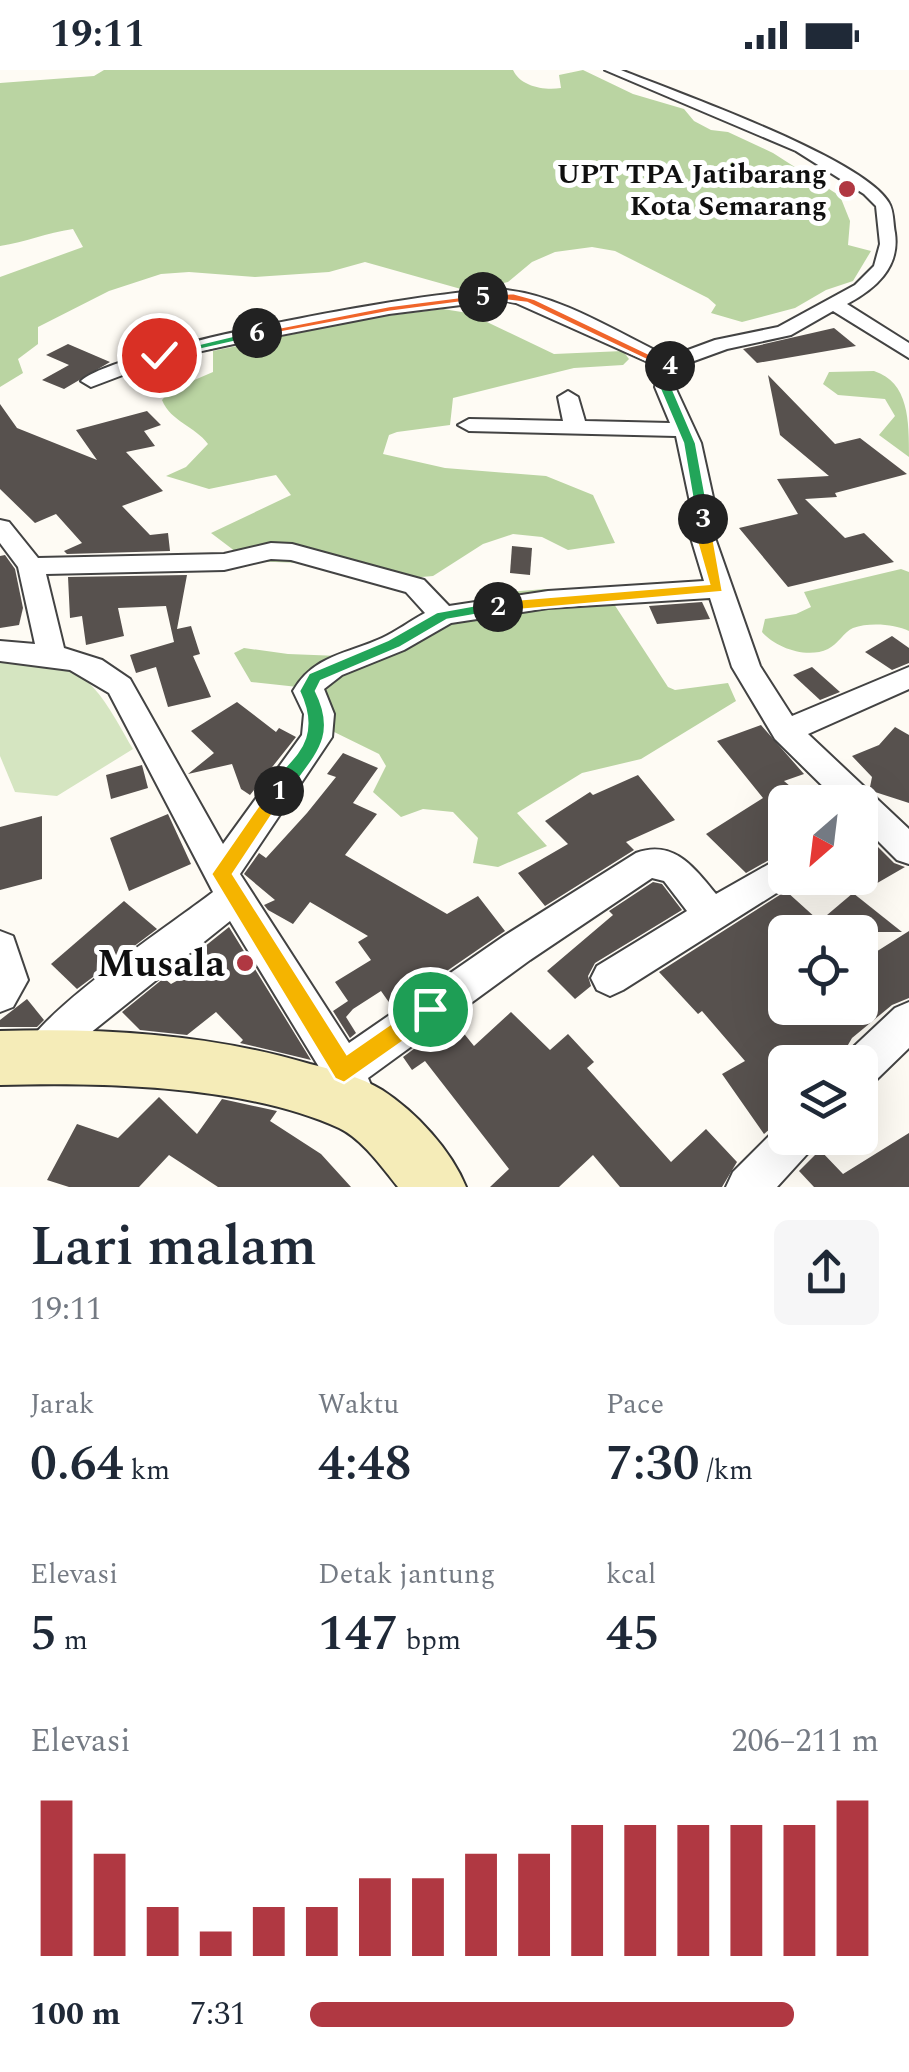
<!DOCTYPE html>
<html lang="id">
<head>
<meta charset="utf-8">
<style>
	:root { --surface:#fff; --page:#f6f6f7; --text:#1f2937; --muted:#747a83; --accent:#b03842 }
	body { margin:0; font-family:Spectral,serif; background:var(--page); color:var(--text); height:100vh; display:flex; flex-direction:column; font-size:38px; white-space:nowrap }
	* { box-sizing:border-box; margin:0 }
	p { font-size:32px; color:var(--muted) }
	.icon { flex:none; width:55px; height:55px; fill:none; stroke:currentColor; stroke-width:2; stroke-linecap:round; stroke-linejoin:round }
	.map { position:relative; height:1117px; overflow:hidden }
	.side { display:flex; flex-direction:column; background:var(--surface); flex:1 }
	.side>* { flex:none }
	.needle { width:65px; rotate:208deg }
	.controls { position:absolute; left:768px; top:715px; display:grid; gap:20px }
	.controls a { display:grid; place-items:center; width:110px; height:110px; border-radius:15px; background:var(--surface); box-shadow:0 10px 40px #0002; font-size:50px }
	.pin { position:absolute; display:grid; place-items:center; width:85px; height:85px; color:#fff; margin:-42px; border:5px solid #fff; border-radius:50%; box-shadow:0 2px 10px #0007 }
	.km { position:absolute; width:50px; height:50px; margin:-25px; border-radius:50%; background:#222; color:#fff; font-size:28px; line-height:50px; text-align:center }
	.round { display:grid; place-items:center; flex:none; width:105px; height:105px; border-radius:15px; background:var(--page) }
	.headline { display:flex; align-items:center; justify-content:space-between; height:170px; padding:0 30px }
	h1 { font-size:55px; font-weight:600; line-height:75px }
	.metrics { display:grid; grid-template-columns:repeat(3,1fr); gap:15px; height:170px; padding:10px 30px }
	.metrics div { display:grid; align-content:center }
	.metrics b { font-size:50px; font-weight:600 }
	.metrics small { font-size:28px; font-weight:400 }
	.metrics p { font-size:28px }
	.chart { height:280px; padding:20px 30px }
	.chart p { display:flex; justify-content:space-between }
	.chart svg { width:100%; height:180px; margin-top:10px; stroke:var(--accent); stroke-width:6 }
	ul { padding:0 30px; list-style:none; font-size:32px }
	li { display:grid; grid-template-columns:160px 120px 1fr; align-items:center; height:75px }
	li i { height:25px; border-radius:12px; background:var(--accent) }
	.status { display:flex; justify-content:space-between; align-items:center; height:70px; padding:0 50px; background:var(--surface); direction:ltr }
	.status svg { height:28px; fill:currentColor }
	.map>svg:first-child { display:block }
</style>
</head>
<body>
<div class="status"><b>19:11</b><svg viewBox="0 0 49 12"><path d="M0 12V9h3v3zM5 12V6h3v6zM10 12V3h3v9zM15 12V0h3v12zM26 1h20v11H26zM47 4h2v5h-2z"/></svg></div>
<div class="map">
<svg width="909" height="1117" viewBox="0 0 909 1117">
	<rect width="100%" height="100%" fill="#fefbf4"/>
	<path fill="#d5e5c1" d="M0,593c86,-1 92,14 133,86l-76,47 -42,-4 -15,-36z"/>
	<g fill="#bad4a2">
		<path d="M104,0h409c7,16 31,21 48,18l-2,-13 24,-5 50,24 51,15 10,12 17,9 17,2 45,21 67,43 10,25 -2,24 23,6 -18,30 -27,9 -31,18 -53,14 -31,-9 5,-8 -8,-7 -93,-47 -23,-4 -37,5 -23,10 -24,20 -40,9 -103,-29 -36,10 -74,5 -66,-5 -28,2 -52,17 -71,36v17l-20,15 5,14 -23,14v-110l83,-30 -10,-18c-27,4 -47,13 -73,17v-163l94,-7z"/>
		<path d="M443,239l25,4 86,41 69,-3 6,8 -6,6 -49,3 -121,30 -3,27 -53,7 -8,3 -6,19 62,14 101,8 47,19 22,48 -47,7 -26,-13 -29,-3 -30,10 -50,32 -35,3 -96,-16 -54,-2 -37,-28 80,-38 -15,-20 -67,14 -43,-13 20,-9 22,-23c-13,-18 -37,-22 -46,-44l9,-10 42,-18v-21l157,-33z"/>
		<path d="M874,301c35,11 35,50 35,86l-30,-22 16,-19 -10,-17 -47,-4 -15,-11 6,-12z"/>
		<path d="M901,499l8,3v59c-14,-7 -40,-9 -56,-3 -9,4 -15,16 -25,21 -21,10 -52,-1 -66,-17l3,-13 31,-5 15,-7 -7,-15z"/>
		<polygon points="545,519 614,534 668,617 675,620 728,613 736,631 641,689 582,703 517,743 547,776 498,797 473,793 478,768 453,742 423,739 401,747 373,722 386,696 379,684 326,658 298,617 251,612 234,583 244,578 288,584 365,587 448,553 496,523"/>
	</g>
	<g fill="#57514e">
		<polygon points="834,258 856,276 757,293 743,279"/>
		<polygon points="68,274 110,292 64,319 42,310 69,295 46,285"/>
		<polygon points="768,305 835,374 860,368 907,404 835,423 837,427 805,429 845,468 864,463 894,492 788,517 739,458 798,444 777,409 829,406 780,365"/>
		<polygon points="0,334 17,358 97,390 76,360 147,341 161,355 144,361 155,376 126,382 163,421 122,436 150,465 168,463 170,481 67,484 64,481 82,473 56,444 35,453 0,419"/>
		<polygon points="512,476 532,478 530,505 510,503"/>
		<polygon points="5,485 15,499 23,538 19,555 0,558 0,486"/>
		<polygon points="187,505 177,559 191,556 200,584 193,586 211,627 168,637 156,597 136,603 130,585 174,572 166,536 118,538 124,566 86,575 82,546 70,548 68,507"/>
		<polygon points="702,532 710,549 657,554 649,536"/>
		<polygon points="892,566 909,578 909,593 892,600 865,582"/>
		<polygon points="812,597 840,622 820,630 793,605"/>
		<polygon points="237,632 276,662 279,658 296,667 250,725 241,719 232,694 188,704 214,683 191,661"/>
		<polygon points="761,655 804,704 784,711 809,732 785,732 785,781 746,803 706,764 763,728 717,671"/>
		<polygon points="895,657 909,665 909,733 875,722 870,717 872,707 852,686 879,675"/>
		<polygon points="343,683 378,698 353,733 377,744 345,785 447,844 478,826 505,861 393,938 381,921 353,939 346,947 356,963 350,968 333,941 348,931 335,912 371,890 358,872 368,866 310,832 293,854 268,840 264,835 275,830 244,804 259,783 266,788 307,743 336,707 327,704"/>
		<polygon points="142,695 148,718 111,729 106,705"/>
		<polygon points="638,705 675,750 626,772 634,780 545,836 518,803 568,774 545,751 590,722 593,725"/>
		<polygon points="168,744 191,794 129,821 110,768"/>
		<polygon points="42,746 42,809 0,820 0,757"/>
		<polygon points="872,771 894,793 905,797 860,823 860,778"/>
		<polygon points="653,812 662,814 682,840 595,893 588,906 591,916 575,929 547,901 613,845 609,841"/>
		<polygon points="786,821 817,849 801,862 785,862 785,938 860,938 860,892 909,861 909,928 892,935 852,968 838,992 785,992 785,1046 764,1064 722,1004 745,991 702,941 698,944 659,902"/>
		<polygon points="853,823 902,862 807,862"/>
		<polygon points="124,831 157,859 77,919 51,894"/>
		<polygon points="229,857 311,990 240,973 243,970 216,942 187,965 140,960 122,942 164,908 171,914 211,892 204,877"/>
		<polygon points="27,929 44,950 37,957 0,957 0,950"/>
		<polygon points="511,942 550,980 568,964 594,992 587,998 671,1092 706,1059 737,1092 722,1117 620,1117 593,1085 559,1117 490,1117 509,1099 425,991 412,1000 403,987 453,950 474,976"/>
		<polygon points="159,1027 197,1064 222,1029 277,1041 270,1051 321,1084 351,1117 218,1117 169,1085 139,1117 69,1117 47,1110 77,1054 118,1068"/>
		<polygon points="909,1063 909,1117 814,1117 799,1101 820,1080 843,1104"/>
	</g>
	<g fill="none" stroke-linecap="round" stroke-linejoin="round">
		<g stroke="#434343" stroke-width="4">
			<g id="street">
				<path d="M605,0h16c54,22 243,88 268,133 5,8 4,21 6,30 5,35 -20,56 -48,71l62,39v15l-76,-47 -42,24 -64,14 -44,16 -6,6 -2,16 26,56 13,59 1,36 45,128 32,50 117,-49v22l-101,45 101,95v35l-12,-4 -37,-37v-21h-21l-64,-63 -43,-72 -22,-69 -162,10 -97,15 -47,27 -62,25 -18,14 10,25 -2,23 -92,137 109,169 155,-107 132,-83c38,-14 58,15 80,41l69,-39v23h14l-2,2 -174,110 -13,6 -13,-6 -6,-12 6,-12 90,-55 -23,-30 -12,-3 -122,82 -162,118 12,28 -6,15 -15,6 -15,-6 -14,-36 -100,-164 -151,121 -25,28 -14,6 -14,-6 -6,-14c19,-45 149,-130 193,-164l-104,-199 -39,-23 -70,-9v-20l35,3 -17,-77 -18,-24v-23l9,2 29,36 186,-4 47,-11 21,1 132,36 25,26 99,-15 156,-10 -13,-43 -1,-36 -14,-66 -207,-5 -11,-6 11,-6 94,2 -5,-24 10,-6 10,6 7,24 85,2 -15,-36 4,-20 -143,-64 -15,-3 -112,14 -155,30 -69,15 -74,28 -10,-6c33,-33 371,-96 425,-91 56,6 112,43 163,67l46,-17 63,-13 77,-42 19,-19 6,-22 -4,-38 -12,-12 -68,-43zM271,489l20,1 115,32 19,21c-15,8 -28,18 -43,25 -35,16 -68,17 -89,53l11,23 -2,21 -79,109 -93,-165 -28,-19 -38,-12 -18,-74 178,-4z"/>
				<polygon points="0,861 13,866 28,910 13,937 0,942"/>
				<polygon points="909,932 909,978 874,1012 860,1018 860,992 842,992 846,984 895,938"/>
				<polygon points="785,1050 785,1068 814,1068 808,1083 777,1117 726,1117 733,1102"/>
			</g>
		</g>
		<g stroke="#323232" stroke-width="4">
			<path id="secondary" d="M0,961c106,-3 208,3 310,33 24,6 51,13 72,26 34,22 69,60 84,97h-68c-16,-20 -36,-48 -59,-59 -93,-43 -238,-46 -339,-43z"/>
		</g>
		<use href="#street" fill="#fff" fill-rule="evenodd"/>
		<use href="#secondary" fill="#f5ecb8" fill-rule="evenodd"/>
	</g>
	<polygon fill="#f5b400" stroke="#fff" stroke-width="2.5" points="279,714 288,721 233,804 347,984 422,932 430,928 438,932 442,939 438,947 344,1013 335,1009 211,804 272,716"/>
	<path fill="#22a559" stroke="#fff" stroke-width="2.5" d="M498,531l6,2v7l-57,10 -48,28 -78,33 -5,10c24,48 -3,66 -30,106h-14c-8,-32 58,-40 27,-106l10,-18 79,-33 49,-28z"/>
	<polygon fill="#f5b400" stroke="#fff" stroke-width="2.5" points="698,446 710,449 723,522 498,542 490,537 498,531 709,514 696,468"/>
	<polygon fill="#22a559" stroke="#fff" stroke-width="2.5" points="670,293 675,296 672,317 696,373 710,449 703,453 696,449 683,373 659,317 664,296"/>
	<polygon fill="#f0652b" stroke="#fff" stroke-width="2.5" points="513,223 535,229 675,296 665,299 527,233 478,227"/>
	<polygon fill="#f0652b" stroke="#fff" stroke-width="2.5" points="483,224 487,229 389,242 257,267 251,263 389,236"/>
	<polygon fill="#22a559" stroke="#fff" stroke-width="2.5" points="257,260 261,266 159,289 153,285"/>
	<g fill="#b03842" stroke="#fff" stroke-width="4">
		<circle cx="847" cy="119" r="10"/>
		<circle cx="245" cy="893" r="10"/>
	</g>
	<g text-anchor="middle" stroke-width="10" stroke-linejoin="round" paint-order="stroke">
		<g font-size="28" font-weight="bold" fill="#101010" stroke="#fff" text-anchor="end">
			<text x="827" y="113">UPT TPA Jatibarang<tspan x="827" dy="32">Kota Semarang</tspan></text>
		</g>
		<g font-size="38" font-weight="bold" fill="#101010" stroke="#fff" text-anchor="end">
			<text x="225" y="906">Musala</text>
		</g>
	</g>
</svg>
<div class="controls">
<a><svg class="needle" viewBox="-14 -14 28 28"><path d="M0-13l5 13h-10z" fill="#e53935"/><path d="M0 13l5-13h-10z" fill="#747a83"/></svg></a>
<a><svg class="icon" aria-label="locate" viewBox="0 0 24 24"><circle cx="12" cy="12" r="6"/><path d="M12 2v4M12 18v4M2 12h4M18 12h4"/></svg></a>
<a><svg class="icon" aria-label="layers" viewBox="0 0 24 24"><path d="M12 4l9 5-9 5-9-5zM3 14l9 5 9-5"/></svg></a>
</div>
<div class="pin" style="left:430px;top:939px;background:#1e9e55"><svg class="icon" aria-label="arrive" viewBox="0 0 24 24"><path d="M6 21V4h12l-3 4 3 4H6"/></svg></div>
<div class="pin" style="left:159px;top:285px;background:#d93025"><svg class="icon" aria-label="check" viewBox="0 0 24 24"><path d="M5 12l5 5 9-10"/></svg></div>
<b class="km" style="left:279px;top:721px">1</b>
<b class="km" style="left:498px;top:537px">2</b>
<b class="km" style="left:703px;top:449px">3</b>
<b class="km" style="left:670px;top:296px">4</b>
<b class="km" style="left:483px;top:227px">5</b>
<b class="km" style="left:257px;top:263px">6</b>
</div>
<section class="side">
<div class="headline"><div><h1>Lari malam</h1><p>19:11</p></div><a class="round"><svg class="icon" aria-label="share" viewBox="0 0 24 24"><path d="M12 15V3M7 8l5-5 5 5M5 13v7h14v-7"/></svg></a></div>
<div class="metrics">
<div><p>Jarak</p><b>0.64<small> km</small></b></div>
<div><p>Waktu</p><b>4:48</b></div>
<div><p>Pace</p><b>7:30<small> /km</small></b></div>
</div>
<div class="metrics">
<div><p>Elevasi</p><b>5<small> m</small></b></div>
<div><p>Detak jantung</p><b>147<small> bpm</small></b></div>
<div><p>kcal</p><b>45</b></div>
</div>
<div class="chart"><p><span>Elevasi</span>206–211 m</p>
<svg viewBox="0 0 160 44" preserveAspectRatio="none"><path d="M5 44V6M15 44V19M25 44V32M35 44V38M45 44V32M55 44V32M65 44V25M75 44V25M85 44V19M95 44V19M105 44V12M115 44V12M125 44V12M135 44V12M145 44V12M155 44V6"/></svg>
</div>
<ul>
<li><b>100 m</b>7:31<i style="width:85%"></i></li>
</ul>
</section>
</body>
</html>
